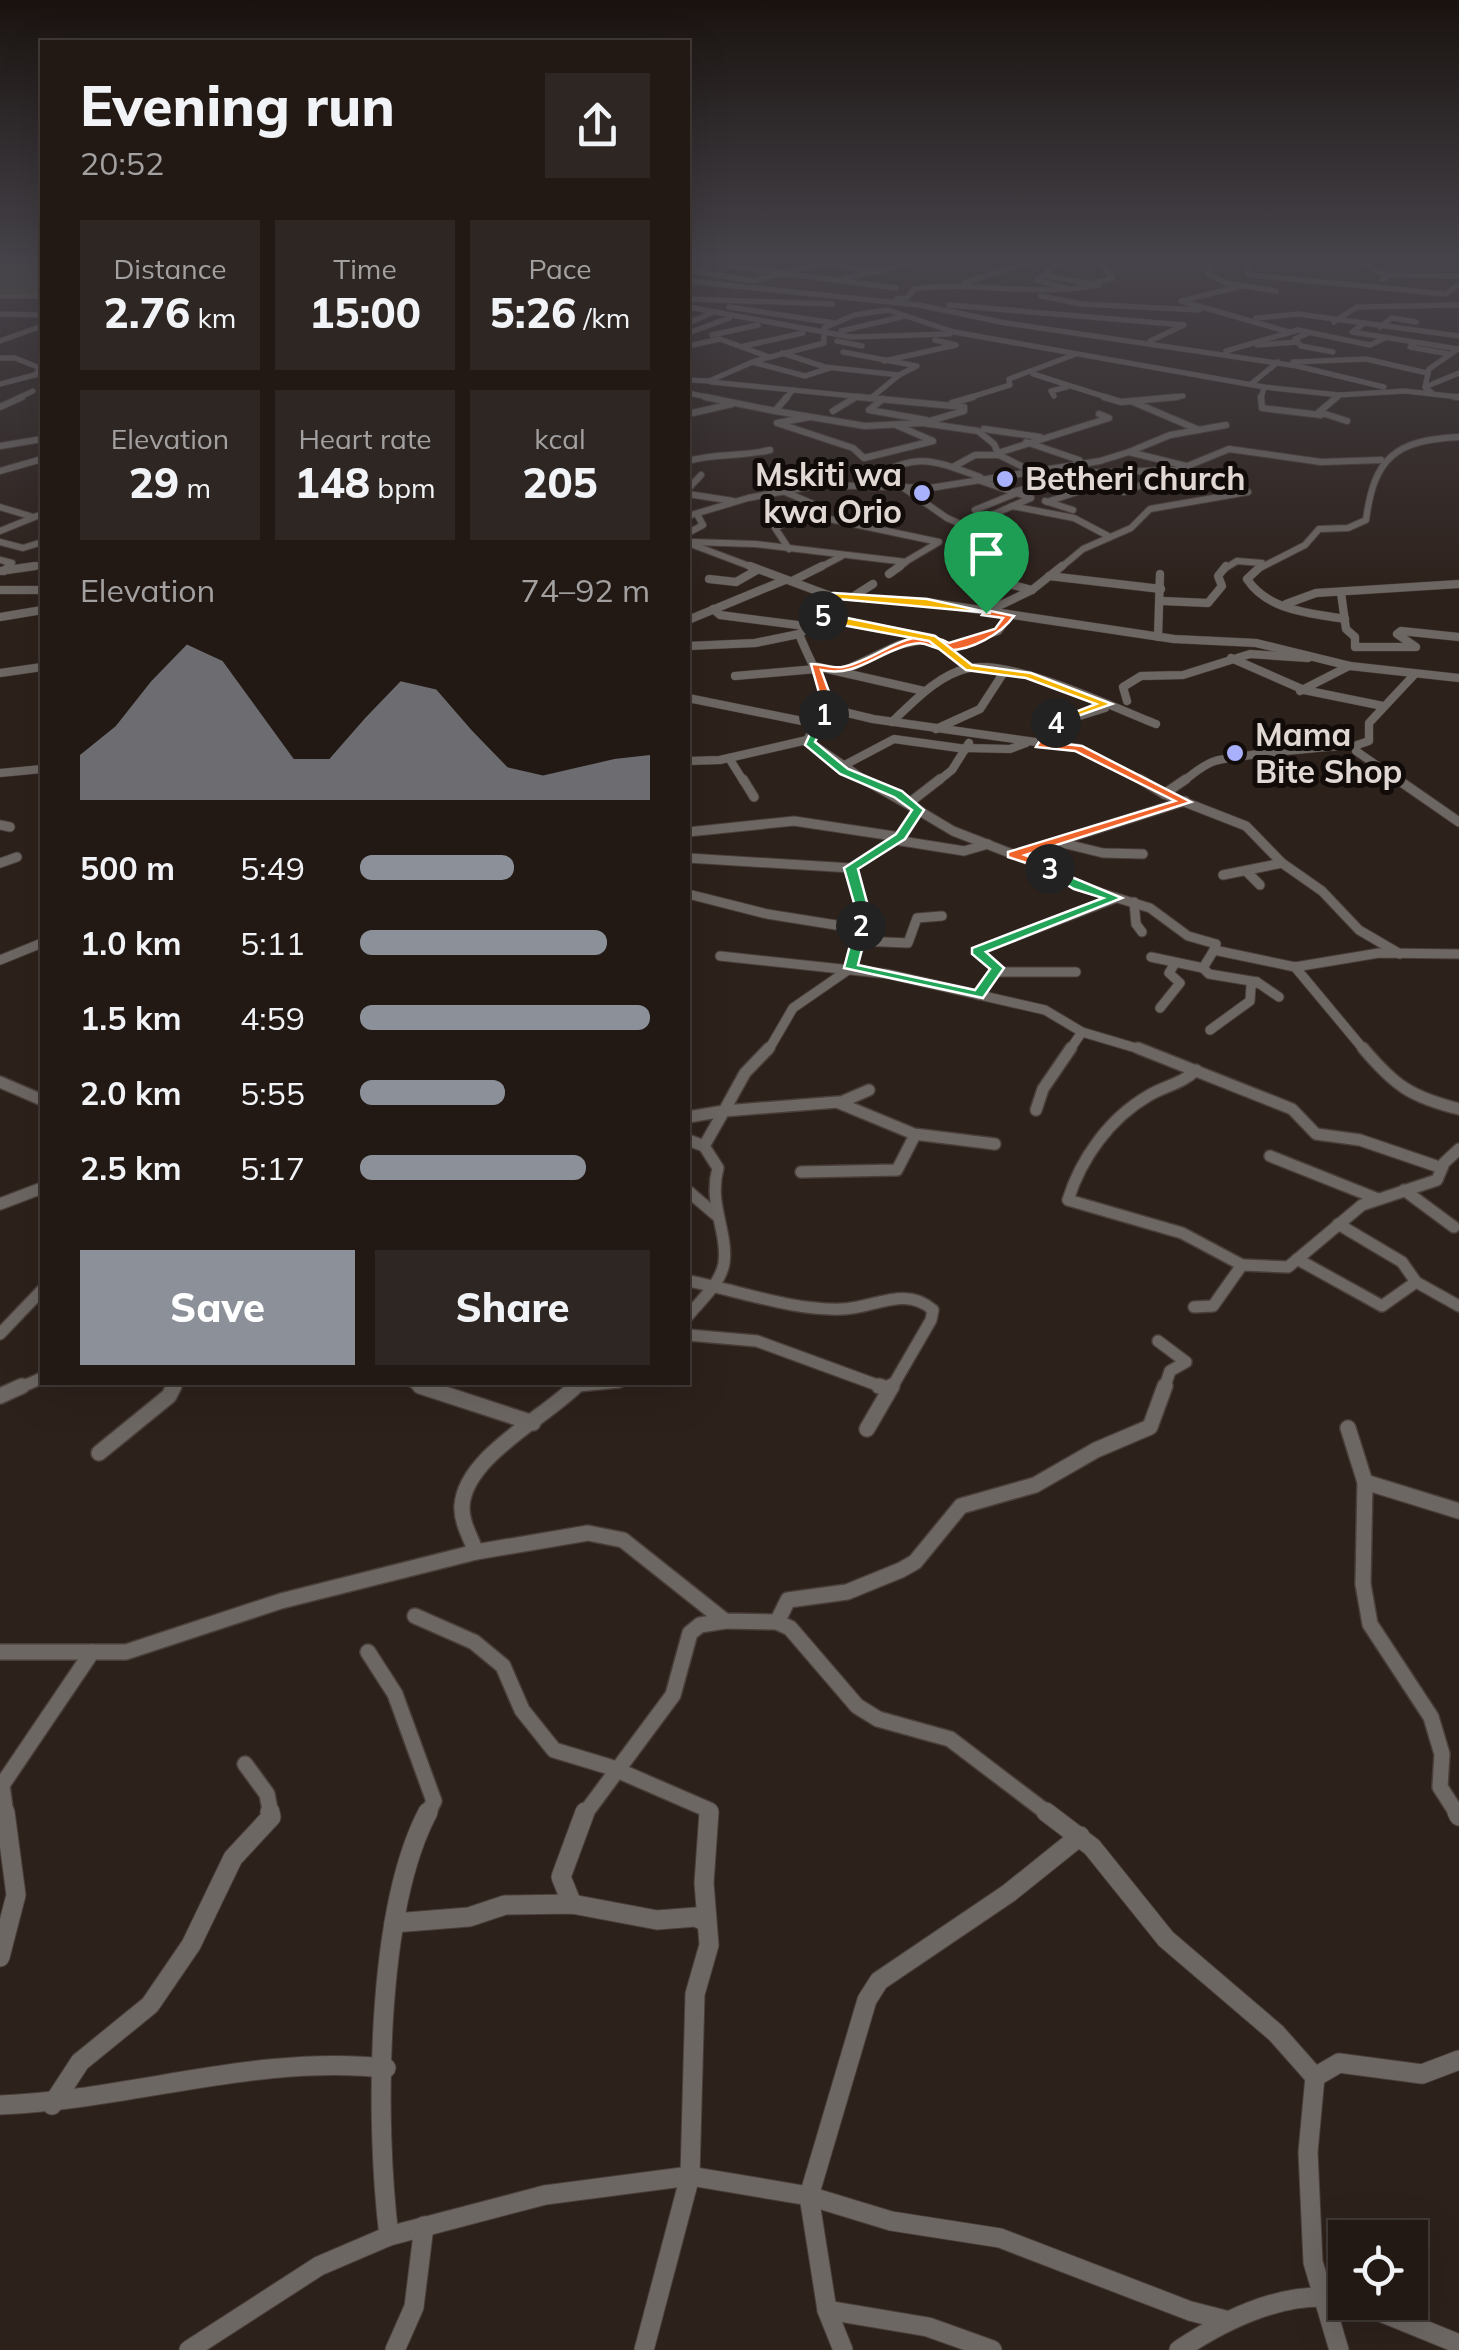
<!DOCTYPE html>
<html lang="en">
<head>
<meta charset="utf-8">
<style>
	:root { --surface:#221914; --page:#2e2622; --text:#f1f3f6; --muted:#a2a0a0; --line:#3f3834; --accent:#8c9099 }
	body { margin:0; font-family:Mulish,sans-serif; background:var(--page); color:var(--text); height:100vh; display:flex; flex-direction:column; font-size:38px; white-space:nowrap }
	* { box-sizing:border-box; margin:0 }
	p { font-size:32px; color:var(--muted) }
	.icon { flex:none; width:55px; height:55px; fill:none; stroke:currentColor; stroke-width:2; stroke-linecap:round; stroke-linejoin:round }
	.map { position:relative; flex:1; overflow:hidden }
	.panel { position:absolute; left:40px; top:40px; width:650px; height:1345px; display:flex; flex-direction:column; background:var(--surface); border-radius:0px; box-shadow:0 10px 40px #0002,0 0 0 2px var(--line) }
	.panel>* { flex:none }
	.buttons { position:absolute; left:1328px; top:2220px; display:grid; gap:20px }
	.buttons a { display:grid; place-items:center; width:100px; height:100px; border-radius:0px; background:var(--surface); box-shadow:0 10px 40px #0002,0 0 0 2px var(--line); font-size:50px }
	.pin { position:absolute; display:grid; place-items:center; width:85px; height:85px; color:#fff; margin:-102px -42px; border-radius:50% 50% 50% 0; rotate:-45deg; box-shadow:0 0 10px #0007 }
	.pin .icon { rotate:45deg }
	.km { position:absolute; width:50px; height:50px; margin:-25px; border-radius:50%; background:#222; color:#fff; font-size:28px; line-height:50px; text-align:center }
	.round { display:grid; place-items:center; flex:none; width:105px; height:105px; border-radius:0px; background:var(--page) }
	.overview { display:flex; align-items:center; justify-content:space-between; height:170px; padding:0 40px }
	h1 { font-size:55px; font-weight:800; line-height:75px }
	.metrics { display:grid; grid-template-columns:repeat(3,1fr); gap:15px; height:170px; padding:10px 40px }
	.metrics div { display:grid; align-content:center; border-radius:0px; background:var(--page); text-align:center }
	.metrics b { font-size:42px; font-weight:800 }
	.metrics small { font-size:28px; font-weight:400 }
	.metrics p { font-size:28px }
	.chart { height:280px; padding:20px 40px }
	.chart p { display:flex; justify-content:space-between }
	.chart svg { width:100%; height:180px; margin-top:10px; fill:var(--accent); opacity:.7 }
	.cta { display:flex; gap:20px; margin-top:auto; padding:20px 40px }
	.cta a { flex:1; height:115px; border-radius:0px; background:var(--accent); color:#fff; font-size:40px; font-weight:800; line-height:115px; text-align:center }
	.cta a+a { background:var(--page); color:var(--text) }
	ul { padding:0 40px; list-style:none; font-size:32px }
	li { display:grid; grid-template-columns:160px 120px 1fr; align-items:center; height:75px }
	li i { height:25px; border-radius:12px; background:var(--accent) }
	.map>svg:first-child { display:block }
</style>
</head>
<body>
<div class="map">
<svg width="1459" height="2350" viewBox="0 0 1459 2350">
	<rect width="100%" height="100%" fill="#2d211b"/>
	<polygon fill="#5b603f" points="0,263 42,263 42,311 41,295 0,296"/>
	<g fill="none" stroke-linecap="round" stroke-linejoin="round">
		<g stroke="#4a3e39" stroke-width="6">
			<g id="minor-far6">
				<polyline points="733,263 728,266 896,288"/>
				<polyline points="826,263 865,270"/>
				<polyline points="1213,263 1208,274 1226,283 1276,291"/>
				<polyline points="1248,263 1248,275 1446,294 1459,284"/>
				<polyline points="1361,263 1388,276 1383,279"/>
				<polyline points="688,270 752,281 825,263"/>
				<polyline points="1387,275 1459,276"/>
				<polyline points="1047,276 1099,285 1069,289"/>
				<polyline points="843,279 912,263"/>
				<polyline points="688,281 919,305 1006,323 1297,366 1384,387"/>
				<polyline points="964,283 1026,263"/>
				<polyline points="1094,283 1113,278 1100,263"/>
				<polyline points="1242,286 1181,301 1289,332"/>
				<polyline points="0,296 42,296"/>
				<polyline points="1041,296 1081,304 1199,310"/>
				<polyline points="688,299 832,304"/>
				<path d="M896,299l11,-1 7,-9c55,-7 101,4 155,0l-33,-9 24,-17"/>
				<polyline points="949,305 1184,325 1150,341"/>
				<polyline points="688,307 851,337 950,334"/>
				<polyline points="729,307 834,323"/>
				<polyline points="0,314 42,315"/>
				<polyline points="1256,318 1298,314 1459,336"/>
				<polyline points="1334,322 1357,307 1459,305"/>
				<polyline points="688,323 714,312"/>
				<polyline points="1362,325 1352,332 1458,349"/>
				<polyline points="1380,327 1392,318 1416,322"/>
				<polyline points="841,331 905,316"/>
				<polyline points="691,332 729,318"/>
				<polyline points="1308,333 1295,339 1301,346 1333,352"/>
				<polyline points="712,335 758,325"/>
				<polyline points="0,341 42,326"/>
				<polyline points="837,341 862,346"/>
				<polyline points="1415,343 1410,347 1449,354"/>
				<polyline points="1257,345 1297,342"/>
				<polyline points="688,346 720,339 769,357"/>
				<polyline points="744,346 803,333"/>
				<polyline points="1226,351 1298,330 1370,345 1387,337"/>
				<polyline points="843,352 917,366 899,375"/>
				<polyline points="782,353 825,367 899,375 871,398"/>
				<polyline points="0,358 15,358 40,368 35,375"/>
				<polyline points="884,361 956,345 935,340"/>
				<polyline points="752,362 805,376 830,368"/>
				<polyline points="1293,362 1366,359 1427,373"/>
				<polyline points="1033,374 1112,399"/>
				<polyline points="688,380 709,381 755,361 824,343 824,328 854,315 888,310 954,332 1264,387 1339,395 1405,391 1459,397"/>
				<polyline points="711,382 883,399"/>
				<polyline points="0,384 38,374"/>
				<polyline points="1251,384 1278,362"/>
				<polyline points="1425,387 1459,373"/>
				<polyline points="688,393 717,399"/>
				<polyline points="1433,394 1425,387 1429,369 1458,349"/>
				<polyline points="1054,396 1051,391 1067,387"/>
				<polyline points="16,399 33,391"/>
				<polyline points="785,399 793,390"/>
				<polyline points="852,399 857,396"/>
				<polyline points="965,399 1010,385 1009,379 1076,354"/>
				<polyline points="1152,399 1183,396"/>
				<polyline points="1261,399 1264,387"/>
				<polyline points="1334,399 1339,395"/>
			</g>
		</g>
		<g stroke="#4a3e39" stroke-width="8">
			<g id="minor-far5">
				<polyline points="705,397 775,411"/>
				<polyline points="787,397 775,411 865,426 923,423"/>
				<polyline points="858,397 964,407 964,411 923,423 978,431 994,444 999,455 1031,471"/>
				<polyline points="1104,397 1121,402 1177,397"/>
				<polyline points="1261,397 1262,408 1321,415"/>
				<polyline points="1337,397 1319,412 1347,421"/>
				<polyline points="1455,397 1459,397"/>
				<polyline points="883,399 869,410 926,420"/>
				<polyline points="1131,401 1199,430"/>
				<polyline points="952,403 973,397"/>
				<polyline points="0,407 22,397"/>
				<polyline points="833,411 856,397"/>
				<polyline points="688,414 732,404"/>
				<polyline points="810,417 777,423 853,448 864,458 933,441 896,425"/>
				<polyline points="984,429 1040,437"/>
				<polyline points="1026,442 1079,460"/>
				<polyline points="0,446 42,439"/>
				<polyline points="1129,452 1170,435 1226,425"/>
				<polyline points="998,453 1109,418 1099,414"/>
				<path d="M688,461c27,-8 54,-4 82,-11"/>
				<polyline points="953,467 975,455 999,455"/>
				<polyline points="0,471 42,459"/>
				<polyline points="981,481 1031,498 987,517"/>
				<polyline points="901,486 947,518 999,541"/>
				<path d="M873,488v-10c44,-27 62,-17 107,-1"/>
				<polyline points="688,489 701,475"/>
				<polyline points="783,491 820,507 775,528 789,549"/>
				<polyline points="1017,491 1081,473 1174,470"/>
				<polyline points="1124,492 1229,449 1321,462 1381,460"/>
				<polyline points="688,494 733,501"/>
				<polyline points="1045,501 1073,510"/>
				<polyline points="1047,502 1089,488"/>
				<polyline points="1012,506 1074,518 1110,537"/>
				<polyline points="0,507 33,517"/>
				<polyline points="975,510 1019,492"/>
				<polyline points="806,514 939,542 905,562"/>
				<polyline points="688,516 748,498 818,485 930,488 1100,461 1129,452 1186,466"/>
				<polyline points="0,531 42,514"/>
				<polyline points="688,533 703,525 697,514"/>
				<polyline points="0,542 23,548 42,542"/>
				<polyline points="692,542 755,544 906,562 897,569"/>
				<polyline points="688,543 757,569"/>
				<polyline points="0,560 12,563 6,569"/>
				<polyline points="17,569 42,565"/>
				<polyline points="817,569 842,556"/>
				<polyline points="1059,569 1083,549 1131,528 1150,509 1248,492"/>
				<polyline points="1224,569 1237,561 1262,563"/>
				<path d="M1258,569l47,-24 14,-16 29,-1 18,-8c8,-63 30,-80 93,-83"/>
			</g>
		</g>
		<g stroke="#4a3e39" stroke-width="9">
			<g id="minor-far4">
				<path d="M750,566l86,32 -1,11 -36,25c19,48 38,59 8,106l61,42"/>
				<path d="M1261,566l-14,13c21,32 63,34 98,40"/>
				<polyline points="0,571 35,566"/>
				<polyline points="4,571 9,566"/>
				<polyline points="959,571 1032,590"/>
				<polyline points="889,574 900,566"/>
				<polyline points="1049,576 1161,589"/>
				<polyline points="709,579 736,582 757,570"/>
				<polyline points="792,581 822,566"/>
				<polyline points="0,590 42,590"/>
				<polyline points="1341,593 1346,629 1355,637 1355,647 1416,647 1397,634 1401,631 1459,637"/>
				<polyline points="833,596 927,602 1174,639 1256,643 1350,666 1459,678"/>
				<polyline points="854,596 873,584"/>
				<polyline points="1162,601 1208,603 1222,586 1218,576 1226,566"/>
				<polyline points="1286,604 1316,593 1459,584"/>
				<polyline points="713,609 720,615 805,626"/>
				<polyline points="986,612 1032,590 1062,566"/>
				<polyline points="0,617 42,610"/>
				<polyline points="821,618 932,638 969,668"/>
				<polyline points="688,620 785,580"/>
				<polyline points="1158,637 1160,574"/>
				<polyline points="688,646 755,643 799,634"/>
				<polyline points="947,647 998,631 1009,616"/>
				<polyline points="1231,658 1304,690 1383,706"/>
				<polyline points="814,666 924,691"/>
				<polyline points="843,671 898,645 927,639"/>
				<polyline points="0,673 42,667"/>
				<polyline points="735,676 816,669"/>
				<polyline points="1300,691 1349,666"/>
				<polyline points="688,698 817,724"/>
				<polyline points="1127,701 1123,687 1141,676 1183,675 1250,654 1308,658"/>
				<polyline points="827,708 873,719 1078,748 1144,782"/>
				<path d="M892,722c21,-20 47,-48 77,-54 44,-9 143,39 187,56"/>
				<polyline points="936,729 980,709 1004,672"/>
				<polyline points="1040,744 1057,723 1105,708"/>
				<polyline points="966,748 1010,749 1026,743"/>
				<polyline points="729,758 744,782"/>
				<polyline points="688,761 720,760 807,740"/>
				<polyline points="839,768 894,739 966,749"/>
				<polyline points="0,773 42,769"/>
				<polyline points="937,782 952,770 969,743"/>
				<path d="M1182,782c10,-7 22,-18 33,-21 16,-5 129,-17 141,-15"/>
				<polyline points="1401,782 1356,751 1357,745 1369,741 1369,723 1413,676"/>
			</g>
		</g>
		<g stroke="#4a3e39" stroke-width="11">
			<g id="minor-far3">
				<polyline points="743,779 754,797"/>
				<polyline points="1140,779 1164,794 1246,826 1282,863 1322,891 1359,930 1400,954"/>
				<polyline points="1397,779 1459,822"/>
				<polyline points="1164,794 1186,779"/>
				<polyline points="909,803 940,779"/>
				<polyline points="918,810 953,831 1051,869 1078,886 1150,908 1188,936 1216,944 1214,950 1295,967 1379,953 1459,954"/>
				<polyline points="0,825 10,827"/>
				<polyline points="688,832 794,821 900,837"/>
				<polyline points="895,840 964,851 988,844"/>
				<polyline points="1058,842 1103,853 1143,854"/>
				<polyline points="1018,854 1185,801"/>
				<polyline points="688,858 851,868"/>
				<polyline points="0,863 17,857"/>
				<polyline points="1246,871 1260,885"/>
				<polyline points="1223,875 1282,863"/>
				<polyline points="688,894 767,914 861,929"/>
				<polyline points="1134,902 1136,924 1142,932"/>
				<polyline points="860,941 908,943 917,918 942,916"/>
				<polyline points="1214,950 1203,968 1209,974 1257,982 1279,997"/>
				<polyline points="720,956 888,974 1045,1010 1082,1032 1146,1051"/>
				<polyline points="1151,957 1203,968"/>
				<polyline points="0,960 42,943"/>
				<polyline points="1295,967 1365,1051"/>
				<polyline points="996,972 1076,972"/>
				<polyline points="978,995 998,968 977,951 1116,898"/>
				<polyline points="1160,1008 1180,983 1169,973 1175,963"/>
				<polyline points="1210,1030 1250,1001 1251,986 1257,982"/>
				<polyline points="768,1051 793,1008 851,968 860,945 863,916 851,868 900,837 918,810 863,779"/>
				<polyline points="1069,1051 1082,1032"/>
			</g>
		</g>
		<g stroke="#4a3e39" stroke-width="14">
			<g id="minor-far2">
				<polyline points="1138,1048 1292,1109 1316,1134 1360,1140 1442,1168"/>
				<path d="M1363,1048c32,38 48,49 96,61"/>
				<path d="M1196,1070c-14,14 -32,16 -48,26 -38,22 -67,62 -80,104l114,33 60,32"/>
				<polyline points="0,1082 42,1100"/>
				<polyline points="869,1090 839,1103 914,1134 995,1144"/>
				<polyline points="1036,1110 1043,1089 1071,1048"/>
				<polyline points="688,1117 724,1111 745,1073 769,1048"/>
				<path d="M688,1140l16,6 14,22c-10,36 10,63 6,95 -3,20 -24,38 -36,53"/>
				<polyline points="704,1146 724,1111 838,1102"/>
				<polyline points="1270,1156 1378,1199"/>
				<polyline points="801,1172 897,1170 915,1135"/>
				<polyline points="1404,1190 1454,1227"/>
				<polyline points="688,1191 716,1215"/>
				<polyline points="0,1204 42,1188"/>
				<polyline points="1338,1224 1402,1262 1416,1282 1459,1306"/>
				<polyline points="1297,1259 1382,1306 1416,1282"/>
				<path d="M688,1281c50,9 103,30 155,28 31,-1 63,-24 90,1l-2,10 -40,69"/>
				<polyline points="1194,1307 1213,1306 1242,1265 1288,1267 1362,1205 1437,1180 1444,1163 1459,1149"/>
				<polyline points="0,1334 42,1290"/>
				<polyline points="688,1335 757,1341 888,1389"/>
				<polyline points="1158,1341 1186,1362 1170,1371 1164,1389"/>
				<polyline points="413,1382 424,1389"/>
				<polyline points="578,1386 619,1382"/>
				<polyline points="17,1389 42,1378"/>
				<polyline points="173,1389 176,1382"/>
				<polyline points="573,1389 580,1382"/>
			</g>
		</g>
		<g stroke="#4a3e39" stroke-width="18">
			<g id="minor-far1">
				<polyline points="420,1386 533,1423"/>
				<polyline points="879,1386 888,1389"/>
				<polyline points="0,1396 22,1386"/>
				<polyline points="1348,1428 1365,1482 1363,1584 1370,1624 1431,1717 1442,1754 1440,1787 1458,1815"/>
				<polyline points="867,1429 892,1386"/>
				<polyline points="99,1453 169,1396 174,1386"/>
				<polyline points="1365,1482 1459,1511"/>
				<path d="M476,1552c-5,-14 -15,-30 -14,-46 3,-49 82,-88 114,-120"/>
				<polyline points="415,1616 474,1642 503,1666 522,1710 554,1750 610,1767 709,1810 709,1815"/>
				<polyline points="777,1622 788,1600 847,1592 901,1570 915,1562 961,1506 1035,1485 1096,1450 1150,1427 1165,1386"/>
				<polyline points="0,1652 126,1652 281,1601 476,1552 588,1533 623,1540 725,1621 777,1622 790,1628 857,1706 878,1719 950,1739 1050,1815"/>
				<polyline points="368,1652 395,1694 434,1801 427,1815"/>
				<polyline points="245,1764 267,1794 271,1815"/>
				<polyline points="6,1815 2,1785 92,1652"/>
				<polyline points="584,1815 673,1695 690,1633 700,1625 725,1621"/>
			</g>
		</g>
		<g stroke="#4a3e39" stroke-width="21">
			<g id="minor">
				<polyline points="1046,1812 1092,1847 1166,1939 1276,2033 1315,2077"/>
				<polyline points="1457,1812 1459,1816"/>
				<polyline points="572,1904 561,1877 585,1812"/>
				<polyline points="394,1923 469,1917 505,1905 572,1904 657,1920 696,1917 706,1922"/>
				<polyline points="0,1957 16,1895 5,1812"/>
				<path d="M0,2105c131,-5 255,-51 386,-37"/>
				<polyline points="52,2105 80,2062 150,2005 191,1945 233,1858 271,1817 270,1812"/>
				<path d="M389,2236c-14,-112 -14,-324 39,-424"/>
				<polyline points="1356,2302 1459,2344"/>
				<polyline points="827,2310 928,2327 992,2350"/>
				<polyline points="189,2350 319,2266 389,2236 545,2195 690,2176 809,2196 891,2221 1000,2238 1190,2311 1225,2320"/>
				<polyline points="395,2350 414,2307 424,2226"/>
				<polyline points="644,2350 690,2176 695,1994 709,1945 704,1883 709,1812"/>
				<polyline points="843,2350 827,2310 809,2196 867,2000 879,1981 1009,1893 1080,1836"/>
				<path d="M1179,2350c48,-32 107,-61 166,-51"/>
				<polyline points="1339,2350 1313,2262 1308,2152 1315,2077 1339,2063 1422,2074 1459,2060"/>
			</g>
		</g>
		<use href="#minor-far6" stroke="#6d6763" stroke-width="5"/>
		<use href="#minor-far5" stroke="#6d6763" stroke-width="6"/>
		<use href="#minor-far4" stroke="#6d6763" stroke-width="8"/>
		<use href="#minor-far3" stroke="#6d6763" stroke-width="9"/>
		<use href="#minor-far2" stroke="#6d6763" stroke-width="11"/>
		<use href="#minor-far1" stroke="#6d6763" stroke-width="15"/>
		<use href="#minor" stroke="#6d6763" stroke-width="19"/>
	</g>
	<linearGradient id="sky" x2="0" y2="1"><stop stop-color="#19120f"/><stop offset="0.44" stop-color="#46434a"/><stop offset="1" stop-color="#46434a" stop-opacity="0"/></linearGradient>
	<rect width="1459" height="592" fill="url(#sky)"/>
	<path fill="#f0652b" stroke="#fff" stroke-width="2.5" d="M986,610l28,6c-12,17 -44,36 -68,34 -20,-2 -18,-12 -44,-3 -30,10 -48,30 -81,23l11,30 -5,17 -9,-2 3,-15 -10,-36c9,-1 22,5 31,3 38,-7 67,-45 107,-24l46,-14 8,-11 -21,-3z"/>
	<polygon fill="#22a559" stroke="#fff" stroke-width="2.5" points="820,712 829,715 815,742 848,769 902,791 924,810 905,839 858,869 869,910 868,926 861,930 855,926 856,910 844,868 896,834 912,810 894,797 840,774 805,745"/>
	<polygon fill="#22a559" stroke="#fff" stroke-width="2.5" points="1045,866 1122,898 986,952 1004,968 983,998 844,968 855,926 861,922 868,926 858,965 975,990 990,969 972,954 972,948 1103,898 1074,889 1045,872"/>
	<polygon fill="#f0652b" stroke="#fff" stroke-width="2.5" points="1052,721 1061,723 1048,742 1082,746 1191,802 1025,855 1054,866 1054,872 1008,857 1008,852 1175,801 1075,751 1036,747"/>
	<polygon fill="#f5b400" stroke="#fff" stroke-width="2.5" points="823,613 935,636 972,665 1031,673 1112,704 1052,725 1052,721 1096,704 1026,678 966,670 929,641 815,620"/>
	<polygon fill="#f5b400" stroke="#fff" stroke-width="2.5" points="833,593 927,599 991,613 839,599 839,611 820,618 830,608 828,596"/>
	<g fill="#a9b0fc" stroke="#110c09" stroke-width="4">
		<circle cx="1005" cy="479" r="10"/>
		<circle cx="922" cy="493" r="10"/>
		<circle cx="1235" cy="753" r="10"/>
	</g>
	<g text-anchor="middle" stroke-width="10" stroke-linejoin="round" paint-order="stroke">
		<g font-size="32" font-weight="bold" fill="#e1d8d4" stroke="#110c09" text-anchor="start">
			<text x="902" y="486" text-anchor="end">Mskiti wa<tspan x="902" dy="37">kwa Orio</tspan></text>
			<text x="1025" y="490">Betheri church</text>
			<text x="1255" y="746">Mama<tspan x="1255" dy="37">Bite Shop</tspan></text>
		</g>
	</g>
</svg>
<div class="buttons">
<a><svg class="icon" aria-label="locate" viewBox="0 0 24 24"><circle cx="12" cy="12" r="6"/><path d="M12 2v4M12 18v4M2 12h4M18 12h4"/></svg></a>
</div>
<div class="pin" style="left:986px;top:613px;background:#1e9e55"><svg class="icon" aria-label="arrive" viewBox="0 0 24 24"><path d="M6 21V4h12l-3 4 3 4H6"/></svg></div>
<b class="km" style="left:824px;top:715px">1</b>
<b class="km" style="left:861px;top:926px">2</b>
<b class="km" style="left:1050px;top:869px">3</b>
<b class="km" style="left:1056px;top:723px">4</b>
<b class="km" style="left:823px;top:616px">5</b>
<section class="panel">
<div class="overview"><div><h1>Evening run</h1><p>20:52</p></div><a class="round"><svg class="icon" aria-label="share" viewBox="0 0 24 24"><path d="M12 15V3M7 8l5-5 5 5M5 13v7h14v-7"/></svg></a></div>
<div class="metrics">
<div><p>Distance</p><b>2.76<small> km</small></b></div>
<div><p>Time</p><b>15:00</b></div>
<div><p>Pace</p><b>5:26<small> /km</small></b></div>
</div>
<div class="metrics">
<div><p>Elevation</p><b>29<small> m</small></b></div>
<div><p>Heart rate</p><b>148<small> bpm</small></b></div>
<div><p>kcal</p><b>205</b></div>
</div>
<div class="chart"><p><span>Elevation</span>74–92 m</p>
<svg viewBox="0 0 160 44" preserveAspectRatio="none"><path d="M0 44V33L10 26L20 15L30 6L40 10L50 22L60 34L70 34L80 24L90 15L100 17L110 27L120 36L130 38L140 36L150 34L160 33V44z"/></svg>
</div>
<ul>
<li><b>500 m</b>5:49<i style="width:53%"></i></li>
<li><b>1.0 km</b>5:11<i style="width:85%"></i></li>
<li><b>1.5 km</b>4:59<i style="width:100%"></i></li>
<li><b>2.0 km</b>5:55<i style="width:50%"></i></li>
<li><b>2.5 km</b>5:17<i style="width:78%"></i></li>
</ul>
<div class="cta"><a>Save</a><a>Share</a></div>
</section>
</div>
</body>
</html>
